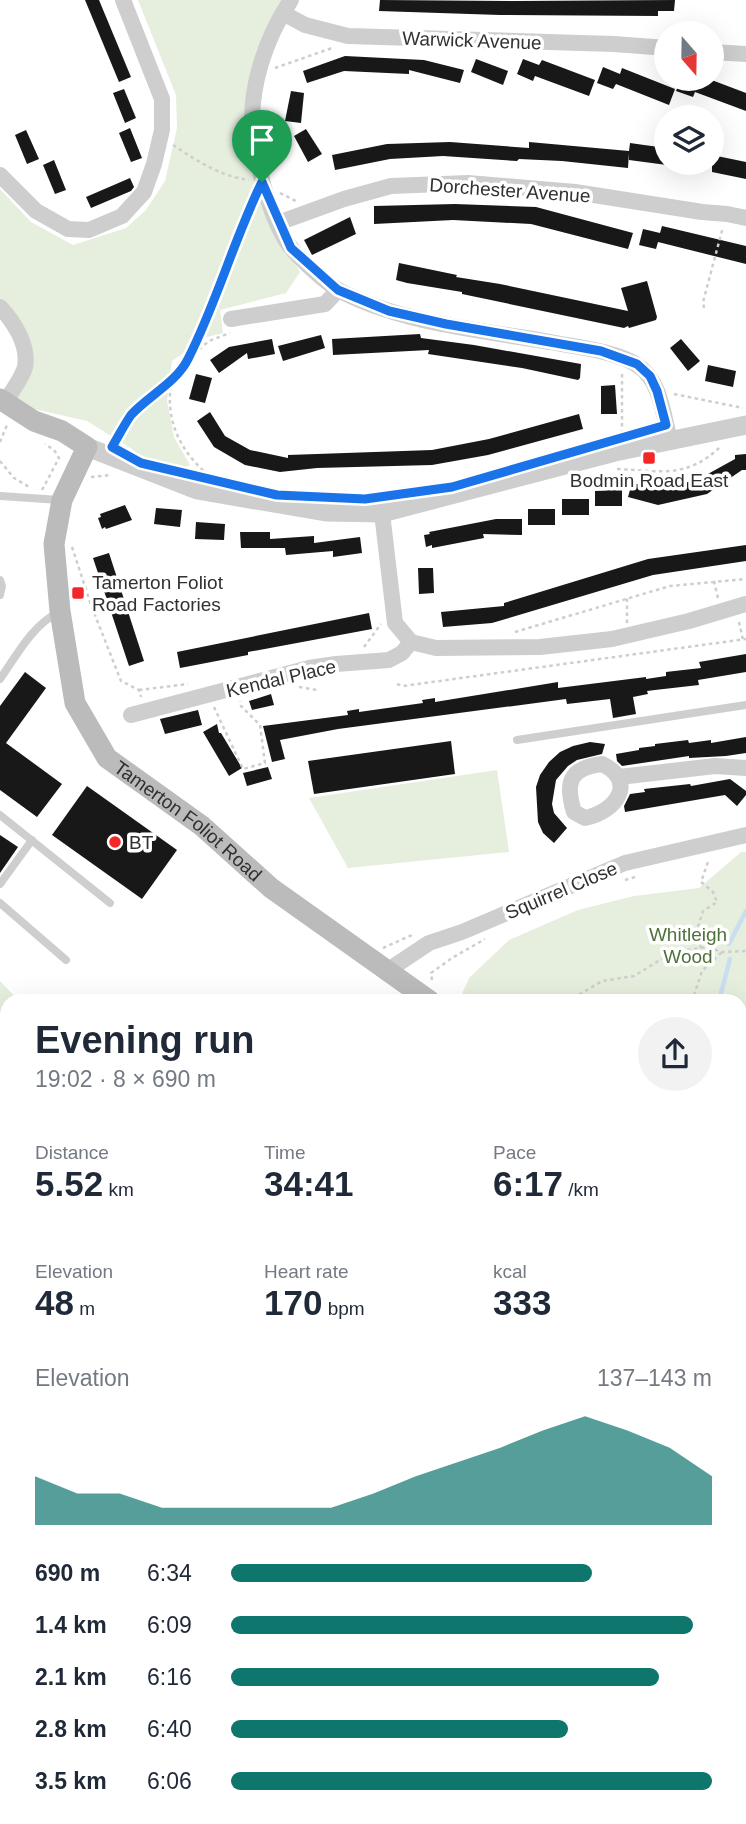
<!DOCTYPE html>
<html lang="en">
<head>
<meta charset="utf-8">
<style>
	:root { --surface:#fff; --page:#f2f2f3; --text:#1f2937; --muted:#747a83; --accent:#0f766e }
	body { margin:0; font-family:Arial,sans-serif; background:var(--page); color:var(--text); height:100vh; display:flex; flex-direction:column; font-size:26px; white-space:nowrap }
	* { box-sizing:border-box; margin:0 }
	p { font-size:23px; color:var(--muted) }
	.icon { flex:none; width:38px; height:38px; fill:none; stroke:currentColor; stroke-width:2; stroke-linecap:round; stroke-linejoin:round }
	.map { position:relative; flex:1; overflow:hidden }
	.side { position:absolute; left:0px; top:994px; width:747px; height:831px; display:flex; flex-direction:column; background:var(--surface); border-radius:21px 21px 0 0; box-shadow:0 7px 28px #0002 }
	.side>* { flex:none }
	.needle { width:46px; rotate:160deg }
	.fabs { position:absolute; left:654px; top:21px; display:grid; gap:14px }
	.fabs a { display:grid; place-items:center; width:70px; height:70px; border-radius:50%; background:var(--surface); box-shadow:0 7px 28px #0002; font-size:35px }
	.pin { position:absolute; display:grid; place-items:center; width:60px; height:60px; color:#fff; margin:-72px -30px; border-radius:50% 50% 50% 0; rotate:-45deg; box-shadow:0 0 7px #0007 }
	.pin .icon { rotate:45deg }
	.round { display:grid; place-items:center; flex:none; width:74px; height:74px; border-radius:37px; background:var(--page) }
	.summary { display:flex; align-items:center; justify-content:space-between; height:119px; padding:0 35px }
	h1 { font-size:38px; font-weight:700; line-height:52px }
	.metrics { display:grid; grid-template-columns:repeat(3,1fr); gap:10px; height:119px; padding:7px 35px }
	.metrics div { display:grid; align-content:center }
	.metrics b { font-size:35px; font-weight:700 }
	.metrics small { font-size:19px; font-weight:400 }
	.metrics p { font-size:19px }
	.chart { height:196px; padding:14px 35px }
	.chart p { display:flex; justify-content:space-between }
	.chart svg { width:100%; height:126px; margin-top:7px; fill:var(--accent); opacity:.7 }
	ul { padding:0 35px; list-style:none; font-size:23px }
	li { display:grid; grid-template-columns:112px 84px 1fr; align-items:center; height:52px }
	li i { height:18px; border-radius:9px; background:var(--accent) }
	.map>svg:first-child { display:block }
</style>
</head>
<body>
<div class="map">
<svg width="746" height="1824" viewBox="0 0 746 1824">
	<rect width="100%" height="100%" fill="#fff"/>
	<g fill="#e6eede">
		<polygon points="138,0 283,0 257,52 251,162 260,202 267,219 300,272 286,293 220,310 223,333 207,337 172,361 167,401 174,437 190,465 163,478 132,449 87,421 12,404 29,363 0,315 0,189 31,222 73,245 126,228 146,210 165,181 177,128 176,95"/>
		<polygon points="497,770 509,852 348,868 309,798"/>
		<polygon points="741,852 746,852 746,1360 740,1353 740,1001 459,1001 469,978 509,940 578,910 634,896 699,888"/>
		<polygon points="0,981 19,1001 7,1001 7,1175 0,1168"/>
	</g>
	<g fill="none" stroke-linecap="round" stroke-linejoin="round">
		<g stroke="#c9deef" stroke-width="4.5">
			<polyline points="729,944 746,911"/>
			<polyline points="719,1001 730,959"/>
			<polyline points="0,1159 7,1166"/>
		</g>
	</g>
	<g fill="#181818">
		<polygon points="85,0 99,0 131,77 119,82"/>
		<polygon points="380,0 515,1 675,0 674,11 658,11 658,16 500,15 379,11"/>
		<polygon points="345,56 424,60 464,70 460,83 409,70 409,74 344,71 307,83 303,71"/>
		<polygon points="476,59 508,71 503,85 471,72"/>
		<polygon points="523,59 539,65 542,60 595,80 589,96 535,76 533,81 517,74"/>
		<polygon points="603,67 620,74 622,68 675,89 669,105 616,84 613,89 597,83"/>
		<polygon points="681,79 709,79 746,93 746,111 695,92 693,97 676,91"/>
		<polygon points="124,89 136,118 125,123 113,93"/>
		<polygon points="291,91 304,93 301,123 285,121"/>
		<polygon points="130,128 142,158 131,162 119,133"/>
		<polygon points="306,129 322,154 308,162 294,136"/>
		<polygon points="26,130 39,159 27,164 15,135"/>
		<polygon points="450,142 529,148 529,142 629,151 630,143 644,145 667,148 667,165 629,160 629,153 628,168 562,161 519,159 517,161 443,156 390,159 335,170 332,155 387,144"/>
		<polygon points="712,155 746,162 746,179 712,172"/>
		<polygon points="54,160 66,190 55,194 43,165"/>
		<polygon points="130,178 134,187 131,191 91,208 86,197"/>
		<polygon points="455,204 536,207 633,233 628,249 531,224 453,220 374,224 374,206"/>
		<polygon points="350,217 356,234 312,255 304,240"/>
		<polygon points="662,226 746,246 746,264 658,242 656,249 639,245 643,229 660,233"/>
		<polygon points="399,263 457,275 456,277 500,284 628,311 621,288 647,281 657,317 656,320 629,328 628,326 624,328 462,294 462,292 407,283 396,280"/>
		<polygon points="420,334 421,338 474,345 581,364 580,378 578,380 522,368 428,354 429,350 333,355 332,339"/>
		<polygon points="321,335 325,348 283,361 278,346"/>
		<polygon points="272,339 275,354 248,359 247,353 219,373 210,360 229,347"/>
		<polygon points="681,339 700,361 688,371 670,348"/>
		<polygon points="708,365 736,371 733,387 705,381"/>
		<polygon points="196,374 212,378 205,403 189,399"/>
		<polygon points="615,385 617,414 601,414 601,386"/>
		<polygon points="210,412 225,436 250,450 288,458 288,455 432,450 489,439 579,414 583,429 488,455 432,465 317,468 280,472 245,465 214,447 197,421"/>
		<polygon points="746,454 746,470 742,470 707,494 658,505 628,497 632,483 661,488 697,480 735,459 735,455"/>
		<polygon points="609,490 622,490 622,506 595,506 595,491"/>
		<rect x="562" y="499" width="27" height="16"/>
		<polygon points="125,505 132,520 106,529 105,527 102,529 98,518 101,517 100,514"/>
		<polygon points="156,508 182,510 180,527 154,524"/>
		<rect x="528" y="509" width="27" height="16"/>
		<polygon points="496,519 522,519 522,535 483,534 484,538 432,548 432,545 426,547 424,535 430,534 429,532"/>
		<polygon points="196,522 225,524 224,540 195,539"/>
		<polygon points="240,532 270,532 270,539 314,536 314,543 360,537 362,553 333,557 333,551 286,555 285,548 241,548"/>
		<polygon points="746,545 746,561 653,575 492,623 443,627 441,612 504,606 504,603 648,559"/>
		<polygon points="109,553 144,661 129,666 93,558"/>
		<polygon points="418,568 433,568 434,593 419,594"/>
		<polygon points="369,613 372,629 248,652 248,655 180,668 177,652"/>
		<polygon points="746,654 746,672 698,680 699,685 655,690 647,691 648,694 633,697 636,714 613,718 610,699 567,704 566,699 338,729 280,740 285,759 272,762 263,726 348,715 347,711 359,709 359,712 423,703 422,700 435,698 435,702 558,682 558,688 646,677 646,679 666,676 666,672 701,668 699,662"/>
		<polygon points="25,672 46,688 6,743 62,784 37,817 0,790 0,706"/>
		<polygon points="271,694 274,705 252,710 249,701"/>
		<polygon points="198,710 202,725 165,734 160,719"/>
		<polygon points="217,724 219,733 221,733 242,768 229,776 203,732"/>
		<polygon points="746,737 746,753 726,756 689,758 689,756 622,766 617,761 616,754 639,750 639,748 655,746 655,744 688,740 689,743 711,740 711,743"/>
		<polygon points="451,741 455,774 314,794 308,761"/>
		<polygon points="590,742 605,744 602,754 577,760 568,766 556,780 552,804 554,813 567,828 554,843 543,833 538,822 536,787 540,775 549,762 560,752 573,746"/>
		<polygon points="268,767 272,779 247,786 243,773"/>
		<polygon points="730,779 746,791 746,795 737,806 725,795 625,812 624,806 630,794 645,792 644,789 690,784 691,786"/>
		<polygon points="87,786 177,850 142,899 52,835"/>
		<polygon points="0,835 18,847 0,873"/>
	</g>
	<g fill="none" stroke-linecap="round" stroke-linejoin="round">
		<g stroke="#cecece" stroke-width="2.5" stroke-dasharray="3.5 3.5" stroke-linecap="butt">
			<polyline points="275,68 332,48"/>
			<path d="M173,145c24,16 47,31 76,35"/>
			<polyline points="280,193 296,201"/>
			<polyline points="704,308 703,302 723,227"/>
			<polyline points="188,359 201,336 252,201"/>
			<polyline points="622,374 622,434"/>
			<path d="M172,379c-8,39 7,71 36,96"/>
			<polyline points="674,394 743,408"/>
			<polyline points="0,442 7,425"/>
			<polyline points="115,442 131,416 172,379 188,359 209,341 230,333"/>
			<polyline points="0,461 14,478 31,488"/>
			<path d="M617,469c44,2 69,10 103,-22"/>
			<polyline points="91,477 112,475"/>
			<polyline points="42,490 59,458 54,450 45,444"/>
			<polyline points="72,547 91,605 121,681 139,690 141,697"/>
			<polyline points="714,581 718,598"/>
			<polyline points="739,622 743,640"/>
			<polyline points="627,623 627,598"/>
			<polyline points="515,632 670,586 746,579"/>
			<polyline points="364,647 381,624"/>
			<polyline points="397,684 403,686 746,639"/>
			<polyline points="299,687 317,690"/>
			<polyline points="139,690 188,684"/>
			<polyline points="214,707 243,769 265,763 260,725 241,706 240,701"/>
			<polyline points="625,880 638,876"/>
			<polyline points="383,948 412,935"/>
			<polyline points="702,948 691,938 699,924 703,911 717,902 713,892 701,882 709,859"/>
			<polyline points="432,980 431,973 452,958 485,939"/>
			<polyline points="545,1001 577,996 602,981 634,976 673,952 707,947 722,952 746,951"/>
			<polyline points="690,1001 693,998 702,971 722,952"/>
			<polyline points="740,1051 746,1047"/>
			<polyline points="740,1186 746,1186"/>
			<polyline points="740,1254 746,1256"/>
			<polyline points="0,1270 7,1277"/>
			<polyline points="740,1717 746,1719"/>
			<polyline points="118,1818 119,1824"/>
		</g>
		<g stroke="#cecece" stroke-width="8">
			<polyline points="0,496 60,500"/>
			<polyline points="0,580 2,586 0,595"/>
			<path d="M0,679c17,-24 31,-52 57,-66"/>
			<polyline points="517,740 746,705"/>
			<polyline points="0,815 110,903"/>
			<polyline points="0,884 32,840"/>
			<polyline points="0,903 66,960"/>
			<polyline points="740,1456 746,1458"/>
			<polyline points="0,1557 7,1560"/>
		</g>
		<g stroke="#cecece" stroke-width="16">
			<path d="M291,0c-25,37 -43,89 -38,135 1,10 4,21 6,31 4,23 18,66 33,83 10,12 35,35 48,42 64,33 141,39 210,51 25,5 66,9 87,23 24,15 26,50 33,75"/>
			<polyline points="283,13 305,25 348,36 614,44 667,48"/>
			<polyline points="712,52 746,54"/>
			<polyline points="0,175 36,211 68,229 89,230 122,216 144,192 154,164 162,130 162,99 123,0"/>
			<polyline points="278,223 344,199 391,186 468,183 575,192 702,212 727,214 746,218"/>
			<path d="M0,307c14,15 29,38 25,60 -3,12 -14,24 -19,35"/>
			<polyline points="231,319 325,304 338,290"/>
			<polyline points="382,513 395,623 411,642 436,648 540,647 612,639 689,621 746,604"/>
			<polyline points="131,715 309,668 336,664 389,660 402,653 411,642"/>
			<path d="M602,764c36,17 14,48 -17,54l-11,-6c-9,-29 -5,-44 28,-48z"/>
			<polyline points="619,777 715,766 746,768"/>
			<polyline points="387,971 429,943 462,932 625,863 746,835"/>
			<polyline points="0,1294 7,1301"/>
			<polyline points="740,1576 746,1577"/>
			<polyline points="0,1629 7,1628"/>
		</g>
		<g stroke="#cecece" stroke-width="19">
			<polyline points="87,447 197,490 326,512 382,513 615,452 746,425"/>
			<polyline points="740,1752 746,1750"/>
			<polyline points="578,1824 595,1818"/>
		</g>
		<g stroke="#bbb" stroke-width="21">
			<path id="s1" d="M0,399l34,22 28,10 25,16 -25,53 -8,44 6,67 15,92 32,55 95,68 69,62 159,113"/>
			<polyline points="740,1363 746,1369"/>
		</g>
	</g>
	<g fill="none" stroke-linecap="round" stroke-linejoin="round">
		<g stroke="#fff" stroke-width="14">
			<path id="route" d="M262,182l29,66 47,42 51,21 57,13 155,27 36,13 13,12 7,15 9,34 -214,62 -87,12 -88,-4 -136,-32 -29,-16c6,-10 12,-22 19,-32 17,-19 45,-32 57,-56 29,-57 46,-120 74,-177z"/>
		</g>
		<use href="#route" stroke="#1a73e8" stroke-width="9"/>
	</g>
	<g fill="#f32728" stroke="#fff" stroke-width="2.5">
		<rect x="642" y="451" width="14" height="14" rx="3.5"/>
		<rect x="71" y="586" width="14" height="14" rx="3.5"/>
		<circle cx="115" cy="842" r="7"/>
	</g>
	<g text-anchor="middle" stroke-width="7" stroke-linejoin="round" paint-order="stroke">
		<g font-size="19" fill="#313131" stroke="#fff">
			<text transform="translate(472 40) rotate(2)" y="7">Warwick Avenue</text>
			<text transform="translate(510 190) rotate(4)" y="7">Dorchester Avenue</text>
			<text transform="translate(281 678) rotate(-13)" y="7">Kendal Place</text>
			<text dy="7" stroke="none"><textPath href="#s1" startOffset="530">Tamerton Foliot Road</textPath></text>
			<text transform="translate(561 890) rotate(-23)" y="7">Squirrel Close</text>
		</g>
		<g font-size="19" fill="#313131" stroke="#fff" text-anchor="start">
			<text x="649" y="487" text-anchor="middle">Bodmin Road East</text>
			<text x="92" y="589">Tamerton Foliot<tspan x="92" dy="22">Road Factories</tspan></text>
			<text x="129" y="849">BT</text>
		</g>
		<g font-size="19" fill="#50713a" stroke="#fff">
			<text x="688" y="941">Whitleigh<tspan x="688" dy="22">Wood</tspan></text>
		</g>
	</g>
</svg>
<div class="fabs">
<a><svg class="needle" viewBox="-14 -14 28 28"><path d="M0-13l5 13h-10z" fill="#e53935"/><path d="M0 13l5-13h-10z" fill="#747a83"/></svg></a>
<a><svg class="icon" aria-label="layers" viewBox="0 0 24 24"><path d="M12 4l9 5-9 5-9-5zM3 14l9 5 9-5"/></svg></a>
</div>
<div class="pin" style="left:262px;top:182px;background:#1e9e55"><svg class="icon" aria-label="arrive" viewBox="0 0 24 24"><path d="M6 21V4h12l-3 4 3 4H6"/></svg></div>
<section class="side">
<div class="summary"><div><h1>Evening run</h1><p>19:02 · 8 × 690 m</p></div><a class="round"><svg class="icon" aria-label="share" viewBox="0 0 24 24"><path d="M12 15V3M7 8l5-5 5 5M5 13v7h14v-7"/></svg></a></div>
<div class="metrics">
<div><p>Distance</p><b>5.52<small> km</small></b></div>
<div><p>Time</p><b>34:41</b></div>
<div><p>Pace</p><b>6:17<small> /km</small></b></div>
</div>
<div class="metrics">
<div><p>Elevation</p><b>48<small> m</small></b></div>
<div><p>Heart rate</p><b>170<small> bpm</small></b></div>
<div><p>kcal</p><b>333</b></div>
</div>
<div class="chart"><p><span>Elevation</span>137–143 m</p>
<svg viewBox="0 0 160 44" preserveAspectRatio="none"><path d="M0 44V27L10 33L20 33L30 38L40 38L50 38L60 38L70 38L80 33L90 27L100 22L110 17L120 11L130 6L140 11L150 17L160 27V44z"/></svg>
</div>
<ul>
<li><b>690 m</b>6:34<i style="width:75%"></i></li>
<li><b>1.4 km</b>6:09<i style="width:96%"></i></li>
<li><b>2.1 km</b>6:16<i style="width:89%"></i></li>
<li><b>2.8 km</b>6:40<i style="width:70%"></i></li>
<li><b>3.5 km</b>6:06<i style="width:100%"></i></li>
</ul>
</section>
</div>
</body>
</html>
